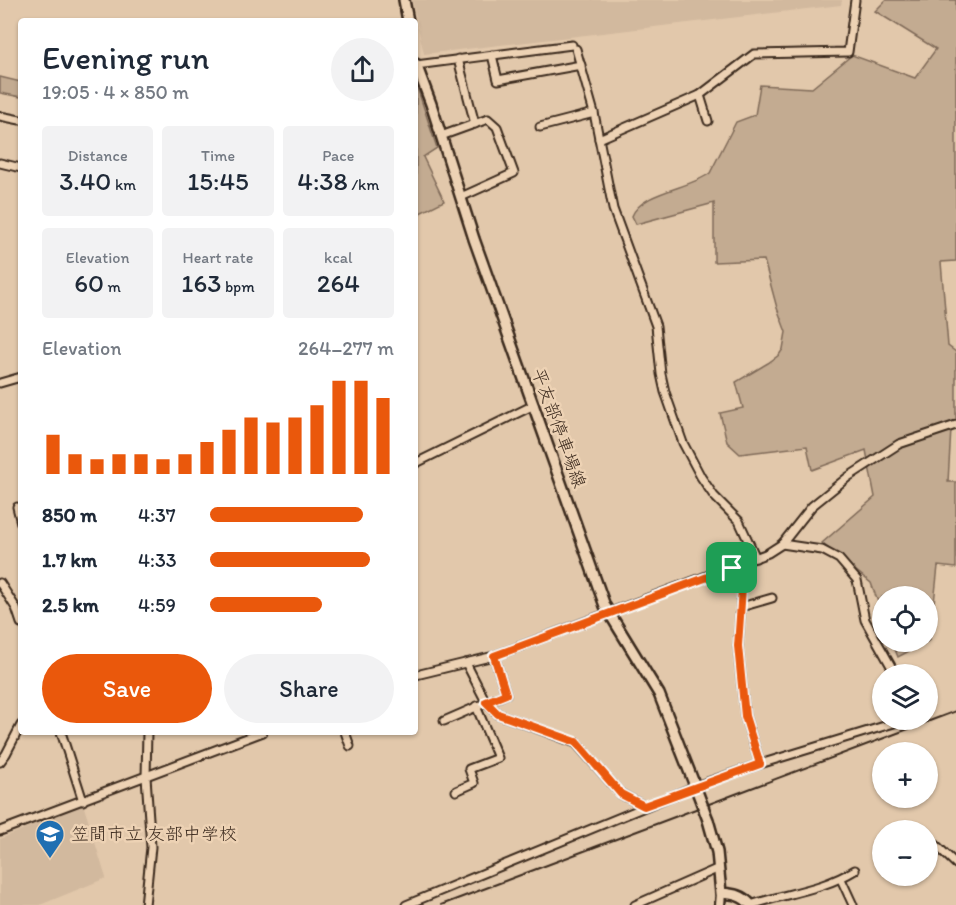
<!DOCTYPE html>
<html lang="en">
<head>
<meta charset="utf-8">
<style>
	:root { --surface:#fff; --page:#f2f2f3; --text:#1f2937; --muted:#747a83; --accent:#ea580c }
	body { margin:0; font-family:Itim,"Klee One",sans-serif; background:var(--page); color:var(--text); height:100vh; display:flex; flex-direction:column; font-size:22px; white-space:nowrap }
	* { box-sizing:border-box; margin:0 }
	p { font-size:20px; color:var(--muted) }
	.icon { flex:none; width:33px; height:33px; fill:none; stroke:currentColor; stroke-width:2; stroke-linecap:round; stroke-linejoin:round }
	.map { position:relative; flex:1; overflow:hidden }
	.panel { position:absolute; left:18px; top:18px; width:400px; height:717px; display:flex; flex-direction:column; background:var(--surface); border-radius:6px; box-shadow:0 2px 4px #0004 }
	.panel>* { flex:none }
	.tools { position:absolute; left:872px; top:586px; display:grid; gap:12px }
	.tools a { display:grid; place-items:center; width:66px; height:66px; border-radius:50%; background:var(--surface); box-shadow:0 2px 4px #0004; font-size:30px }
	.pin { position:absolute; display:grid; place-items:center; width:51px; height:51px; color:#fff; margin:-26px; border-radius:12px; box-shadow:0 3px 9px #0006 }
	.round { display:grid; place-items:center; flex:none; width:63px; height:63px; border-radius:32px; background:var(--page) }
	.overview { display:flex; align-items:center; justify-content:space-between; height:102px; padding:0 24px }
	h1 { font-size:33px; font-weight:600; line-height:45px }
	.stats { display:grid; grid-template-columns:repeat(3,1fr); gap:9px; height:102px; padding:6px 24px }
	.stats div { display:grid; align-content:center; border-radius:6px; background:var(--page); text-align:center }
	.stats b { font-size:26px; font-weight:600 }
	.stats small { font-size:16px; font-weight:400 }
	.stats p { font-size:16px }
	.chart { height:168px; padding:12px 24px }
	.chart p { display:flex; justify-content:space-between }
	.chart svg { width:100%; height:108px; margin-top:6px; stroke:var(--accent); stroke-width:6 }
	.cta { display:flex; gap:12px; margin-top:auto; padding:12px 24px }
	.cta a { flex:1; height:69px; border-radius:36px; background:var(--accent); color:#fff; font-size:24px; font-weight:600; line-height:69px; text-align:center }
	.cta a+a { background:var(--page); color:var(--text) }
	ul { padding:0 24px; list-style:none; font-size:20px }
	li { display:grid; grid-template-columns:96px 72px 1fr; align-items:center; height:45px }
	li i { height:15px; border-radius:8px; background:var(--accent) }
	.map>svg:first-child { display:block }
</style>
</head>
<body>
<div class="map">
<svg width="956" height="905" viewBox="0 0 956 905">
	<rect width="100%" height="100%" fill="#e2c8ab"/>
	<filter id="ink" filterUnits="userSpaceOnUse"><feTurbulence type="fractalNoise" baseFrequency=".0167" numOctaves="2"/><feDisplacementMap in="SourceGraphic" scale="12" xChannelSelector="R" yChannelSelector="G"/><feConvolveMatrix kernelMatrix="1 2 1 2 8 2 1 2 1" color-interpolation-filters="sRGB"/></filter>
	<g filter="url(#ink)">
		<g fill="#d2b99e">
			<polygon points="412,0 842,0 841,5 424,54"/>
			<polygon points="83,804 106,878 40,905 0,905 0,839"/>
		</g>
		<g fill="#c3ab91" stroke="#7f6a58" stroke-width="1.5">
			<path d="M886,0h70v261l-15,1 7,84 8,6v66l-5,11 -3,53h8v86l-18,-2 -8,74 -32,17 -6,-15h35v-45h-45v16l-11,-30 -49,-40 53,-46 -9,-47 -54,20 -5,-24 -67,8 -13,-12 -7,-29 23,-5 -7,-26 32,-19 11,-8 4,-6 3,-17 -9,-24 -13,-48 -50,2v-59l-78,21 -4,-8c10,-25 58,-27 78,-43l26,-51 19,-7 5,-30 52,3 40,-33 63,23 21,-29 -61,-38z"/>
			<polygon points="0,77 21,82 21,97 0,93"/>
			<polygon points="416,84 437,148 423,157 444,201 416,215"/>
		</g>
		<g fill="none" stroke-linecap="round" stroke-linejoin="round">
			<g stroke="#3b2a1e" stroke-width="11">
				<g id="minor">
					<polyline points="576,49 594,113 613,209 656,326 661,374 665,392 683,443 701,477 714,496 739,521 756,558"/>
					<polyline points="492,55 498,80 581,65"/>
					<polyline points="458,59 475,124"/>
					<polyline points="416,65 572,45"/>
					<polyline points="700,95 708,121"/>
					<polyline points="0,116 20,120"/>
					<polyline points="540,127 594,113"/>
					<polyline points="441,136 488,119 497,127 514,173 461,197"/>
					<polyline points="599,139 700,95 754,54 848,52 855,0"/>
					<polyline points="0,163 21,168"/>
					<polyline points="0,383 21,377"/>
					<polyline points="416,463 534,405"/>
					<polyline points="17,507 21,523"/>
					<polyline points="782,544 822,550 839,559 857,580 865,620 896,675"/>
					<polyline points="732,568 742,588 738,647 745,716 760,764"/>
					<polyline points="0,583 16,608 21,623"/>
					<polyline points="741,607 772,598"/>
					<polyline points="466,663 486,702 498,714 576,743 621,794 644,806"/>
					<polyline points="416,675 494,656 768,553 782,544 812,506 848,477 899,444 956,425"/>
					<polyline points="444,721 506,694 494,656"/>
					<polyline points="61,732 83,801"/>
					<polyline points="345,732 350,746"/>
					<polyline points="0,762 6,754 21,725"/>
					<polyline points="456,791 474,783 469,769 498,758 476,706"/>
					<polyline points="0,831 263,732"/>
					<polyline points="935,844 956,864"/>
					<polyline points="841,879 853,905"/>
					<polyline points="145,905 151,847 146,777 147,732"/>
					<polyline points="406,905 696,786 760,764 904,720"/>
					<polyline points="635,905 719,868"/>
					<path d="M751,905c35,-12 72,-15 104,-35"/>
				</g>
			</g>
			<g stroke="#3b2a1e" stroke-width="13">
				<polyline id="tertiary" points="720,905 721,893"/>
			</g>
			<g stroke="#3b2a1e" stroke-width="14">
				<g id="secondary">
					<polyline points="404,0 408,21"/>
					<polyline points="416,64 431,104 474,239 605,606 659,694 697,791"/>
					<path d="M708,820l9,32 4,41c13,1 21,2 30,12"/>
				</g>
			</g>
			<use href="#minor" stroke="#edd2b4" stroke-width="7"/>
			<use href="#tertiary" stroke="#edd2b4" stroke-width="8"/>
			<use href="#secondary" stroke="#edd2b4" stroke-width="9"/>
			<polyline stroke="#3b2a1e" stroke-width="2" points="441,905 956,711"/>
			<g stroke="#3b2a1e" stroke-width="14" stroke-linecap="butt">
				<polyline id="secondary-bridge" points="697,791 708,820"/>
			</g>
			<use href="#secondary-bridge" stroke="#edd2b4" stroke-width="9"/>
		</g>
	</g>
	<g fill="none" stroke-linecap="round" stroke-linejoin="round" filter="url(#ink)">
		<g stroke="#fff" stroke-width="12">
			<polygon id="route" points="732,568 742,588 738,646 745,716 760,764 644,806 621,794 576,742 498,714 486,702 506,694 494,656"/>
		</g>
		<use href="#route" stroke="#ea580c" stroke-width="8"/>
	</g>
	<defs>
		<g id="school-pin" transform="scale(1.5)"><path d="M0 17L-7.5 6A9.5 9.5 0 1 1 7.5 6Z" fill="#1f6fb2" stroke="#edd2b4"/><path d="M0-5L7-2L0 1L-7-2ZM-4 1L0 2.5L4 1V4Q0 6-4 4Z" fill="#fff"/></g>
	</defs>
	<g fill-rule="evenodd">
		<use href="#school-pin" x="50" y="834"/>
	</g>
	<g text-anchor="middle" stroke-width="5" stroke-linejoin="round" paint-order="stroke">
		<g font-size="18" fill="#3b2a1e" stroke="#edd2b4">
			<text transform="translate(559 428) rotate(70)" y="6">平友部停車場線</text>
		</g>
		<g font-size="18" fill="#3b2a1e" stroke="#edd2b4" text-anchor="start">
			<text x="71" y="840">笠間市立 友部中学校</text>
		</g>
	</g>
</svg>
<div class="tools">
<a><svg class="icon" aria-label="locate" viewBox="0 0 24 24"><circle cx="12" cy="12" r="6"/><path d="M12 2v4M12 18v4M2 12h4M18 12h4"/></svg></a>
<a><svg class="icon" aria-label="layers" viewBox="0 0 24 24"><path d="M12 4l9 5-9 5-9-5zM3 14l9 5 9-5"/></svg></a>
<a>+</a>
<a>−</a>
</div>
<div class="pin" style="left:732px;top:568px;background:#1e9e55"><svg class="icon" aria-label="arrive" viewBox="0 0 24 24"><path d="M6 21V4h12l-3 4 3 4H6"/></svg></div>
<section class="panel">
<div class="overview"><div><h1>Evening run</h1><p>19:05 · 4 × 850 m</p></div><a class="round"><svg class="icon" aria-label="share" viewBox="0 0 24 24"><path d="M12 15V3M7 8l5-5 5 5M5 13v7h14v-7"/></svg></a></div>
<div class="stats">
<div><p>Distance</p><b>3.40<small> km</small></b></div>
<div><p>Time</p><b>15:45</b></div>
<div><p>Pace</p><b>4:38<small> /km</small></b></div>
</div>
<div class="stats">
<div><p>Elevation</p><b>60<small> m</small></b></div>
<div><p>Heart rate</p><b>163<small> bpm</small></b></div>
<div><p>kcal</p><b>264</b></div>
</div>
<div class="chart"><p><span>Elevation</span>264–277 m</p>
<svg viewBox="0 0 160 44" preserveAspectRatio="none"><path d="M5 44V28M15 44V36M25 44V38M35 44V36M45 44V36M55 44V38M65 44V36M75 44V31M85 44V26M95 44V21M105 44V23M115 44V21M125 44V16M135 44V6M145 44V6M155 44V13"/></svg>
</div>
<ul>
<li><b>850 m</b>4:37<i style="width:83%"></i></li>
<li><b>1.7 km</b>4:33<i style="width:87%"></i></li>
<li><b>2.5 km</b>4:59<i style="width:61%"></i></li>
</ul>
<div class="cta"><a>Save</a><a>Share</a></div>
</section>
</div>
</body>
</html>
